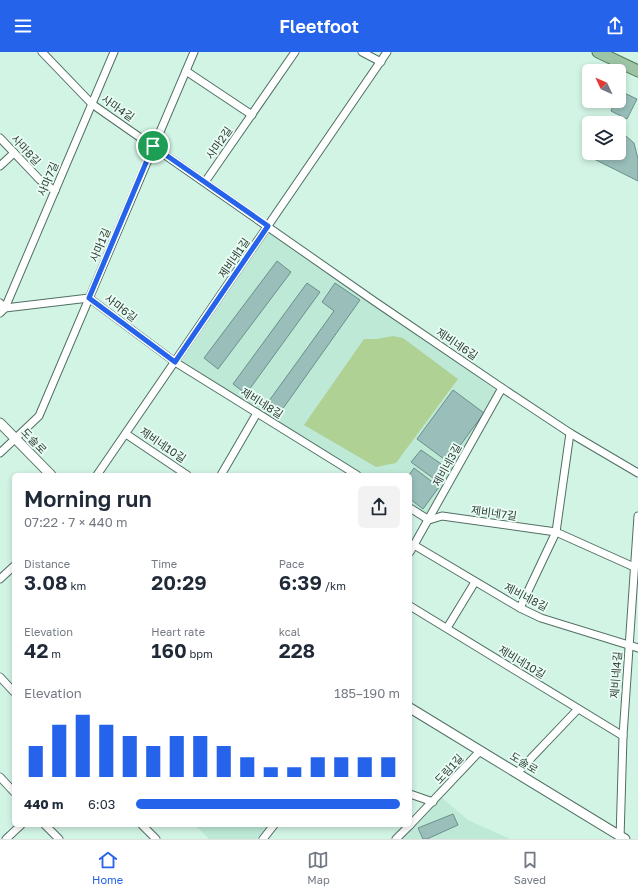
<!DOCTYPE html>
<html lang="en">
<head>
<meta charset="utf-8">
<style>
	:root { --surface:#fff; --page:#f2f2f3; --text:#1f2937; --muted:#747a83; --line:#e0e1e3; --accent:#2563eb }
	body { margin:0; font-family:"Golos Text","Noto Sans KR",sans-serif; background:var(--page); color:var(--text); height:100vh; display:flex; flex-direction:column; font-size:15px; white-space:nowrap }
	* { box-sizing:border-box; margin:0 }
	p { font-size:13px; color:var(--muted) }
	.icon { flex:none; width:22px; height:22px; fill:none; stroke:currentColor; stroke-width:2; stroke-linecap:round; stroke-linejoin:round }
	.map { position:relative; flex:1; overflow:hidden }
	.details { position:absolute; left:12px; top:421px; width:400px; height:354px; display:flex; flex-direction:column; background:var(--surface); border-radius:6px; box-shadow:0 2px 6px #0003 }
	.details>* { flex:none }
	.needle { width:26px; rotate:314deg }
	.tools { position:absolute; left:582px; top:12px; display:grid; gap:8px }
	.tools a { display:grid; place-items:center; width:44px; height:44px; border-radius:6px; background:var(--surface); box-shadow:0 2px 6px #0003; font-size:20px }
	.pin { position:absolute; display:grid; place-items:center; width:34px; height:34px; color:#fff; margin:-17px; border:2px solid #fff; border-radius:50%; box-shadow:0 1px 4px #0007 }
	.round { display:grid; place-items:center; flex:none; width:42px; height:42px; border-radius:6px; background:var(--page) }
	.summary { display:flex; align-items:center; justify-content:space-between; height:68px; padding:0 12px }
	h1 { font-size:22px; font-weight:600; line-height:30px }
	.stats { display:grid; grid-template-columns:repeat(3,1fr); gap:6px; height:68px; padding:4px 12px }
	.stats div { display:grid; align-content:center }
	.stats b { font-size:20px; font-weight:600 }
	.stats small { font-size:11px; font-weight:400 }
	.stats p { font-size:11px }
	.chart { height:112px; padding:8px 12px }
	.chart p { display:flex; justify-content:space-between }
	.chart svg { width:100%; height:72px; margin-top:4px; stroke:var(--accent); stroke-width:6 }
	ul { padding:0 12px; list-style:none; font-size:13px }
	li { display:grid; grid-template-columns:64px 48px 1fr; align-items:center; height:30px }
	li i { height:10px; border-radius:5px; background:var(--accent) }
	header { display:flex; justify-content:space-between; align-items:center; height:52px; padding:0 12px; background:var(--accent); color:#fff; font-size:18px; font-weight:600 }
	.tab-bar { display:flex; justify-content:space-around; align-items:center; height:56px; border-top:1px solid var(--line); background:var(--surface); font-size:11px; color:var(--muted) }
	.tab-bar a { display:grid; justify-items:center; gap:2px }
	.tab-bar .current { color:var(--accent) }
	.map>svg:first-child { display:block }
</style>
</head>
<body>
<header><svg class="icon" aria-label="menu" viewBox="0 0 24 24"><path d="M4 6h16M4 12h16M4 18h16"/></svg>Fleetfoot<svg class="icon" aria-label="share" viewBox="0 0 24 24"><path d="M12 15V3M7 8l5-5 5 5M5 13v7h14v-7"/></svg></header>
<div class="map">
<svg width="638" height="787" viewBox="0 0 638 787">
	<rect width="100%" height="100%" fill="#d2f4e5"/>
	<g fill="#bee9d7">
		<polygon points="268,174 498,340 425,466 410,456 410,423 357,423 175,310"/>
		<polygon points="441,745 468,768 510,787 401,787"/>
		<polygon points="195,773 271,773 257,787 209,787"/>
	</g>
	<polygon fill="#b0d194" points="393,284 403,286 458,327 396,411 376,415 304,373 364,287 377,287"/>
	<g fill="#9abfba" stroke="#6b8f8a">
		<polygon points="620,39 637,47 627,67 611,59 615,49 619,49"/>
		<polygon points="619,78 634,91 638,107 638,129 594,107 597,101 619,101"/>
		<polygon points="277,209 291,220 218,317 204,306"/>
		<polygon points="307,231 320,240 246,342 233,332"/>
		<polygon points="335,231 360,248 279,362 266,353 334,259 322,250"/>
		<polygon points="453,338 484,361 448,410 417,387"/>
		<polygon points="421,398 447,416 437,429 411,410"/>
		<polygon points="414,416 439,435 423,457 410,447 409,423"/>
		<polygon points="453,762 458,773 427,787 423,787 418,776"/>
	</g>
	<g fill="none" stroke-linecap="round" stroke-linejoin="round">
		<g stroke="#516f63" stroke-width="9">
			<g id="minor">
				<polyline points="42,0 92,52 374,249 502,336 570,381 638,421"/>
				<polyline points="362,0 381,10"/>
				<polyline points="186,19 252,63"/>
				<polyline points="0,86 40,128 55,139"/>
				<polyline points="0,114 14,101"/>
				<polyline points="205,130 295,0"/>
				<polyline points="0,251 5,256 89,246 175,310 357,423"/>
				<polyline points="0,261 5,256 114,0"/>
				<polyline points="126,382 187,423"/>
				<polyline points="0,401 39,364 194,0"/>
				<polyline points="97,423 387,0"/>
				<polyline points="221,423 257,361"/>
				<polyline points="410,456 429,468 442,464 556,480 634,515"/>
				<polyline points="414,493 520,556 541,566 638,596"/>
				<polyline points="410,500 502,336"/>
				<polyline points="0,527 14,514"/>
				<polyline points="410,554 623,684"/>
				<polyline points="520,556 556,480 570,381"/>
				<polyline points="447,576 475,530"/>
				<polyline points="0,625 14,640"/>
				<polyline points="517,721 578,657"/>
				<polyline points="0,725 14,740"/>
				<polyline points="410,742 433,750"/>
				<polyline points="45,773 59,787"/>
				<polyline points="142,773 156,787"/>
				<polyline points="410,773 480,699"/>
				<polyline points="6,787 21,773"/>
				<polyline points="263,787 274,773"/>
				<polyline points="396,787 410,773"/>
				<polyline points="620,787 623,684 638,464"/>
			</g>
		</g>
		<g stroke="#516f63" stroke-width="11">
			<g id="tertiary">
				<polyline points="0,371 51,423"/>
				<polyline points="410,656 625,787"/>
			</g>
		</g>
		<g stroke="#4e7b59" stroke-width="13">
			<polyline id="primary" points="598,0 638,19"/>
		</g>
		<use href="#minor" stroke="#fff" stroke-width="7"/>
		<use href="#tertiary" stroke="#fff" stroke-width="9"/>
		<use href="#primary" stroke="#9ec4a6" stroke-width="11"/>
	</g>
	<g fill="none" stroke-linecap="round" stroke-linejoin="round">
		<g stroke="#fff" stroke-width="8">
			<polygon id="route" points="153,94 268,174 175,310 89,246"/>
		</g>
		<use href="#route" stroke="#2563eb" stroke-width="5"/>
	</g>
	<g text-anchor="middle" stroke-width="3.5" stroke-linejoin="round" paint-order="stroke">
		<g font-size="11" fill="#303d38" stroke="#e9fdf4">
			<text transform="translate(118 56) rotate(35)" y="4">사마4길</text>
			<text transform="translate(219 91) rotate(-55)" y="4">사마2길</text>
			<text transform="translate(26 98) rotate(47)" y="4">사마8길</text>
			<text transform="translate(48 127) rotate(-67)" y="4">사마7길</text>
			<text transform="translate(100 193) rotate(-67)" y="4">사마1길</text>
			<text transform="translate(234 206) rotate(-55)" y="4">제비네1길</text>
			<text transform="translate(121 256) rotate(37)" y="4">사마6길</text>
			<text transform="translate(457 292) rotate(34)" y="4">제비네6길</text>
			<text transform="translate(262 351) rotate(32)" y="4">제비네8길</text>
			<text transform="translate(34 389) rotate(46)" y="4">도솔로</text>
			<text transform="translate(163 393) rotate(34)" y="4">제비네10길</text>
			<text transform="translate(447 413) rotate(-61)" y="4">제비네3길</text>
			<text transform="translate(494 461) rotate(8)" y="4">제비네7길</text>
			<text transform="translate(526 545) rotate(27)" y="4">제비네8길</text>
			<text transform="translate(522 610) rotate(31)" y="4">제비네10길</text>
			<text transform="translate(616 623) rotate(-86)" y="4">제비네4길</text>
			<text transform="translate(524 711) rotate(31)" y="4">도솔로</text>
			<text transform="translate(449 717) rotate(-47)" y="4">도림1길</text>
		</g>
	</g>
</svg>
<div class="tools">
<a><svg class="needle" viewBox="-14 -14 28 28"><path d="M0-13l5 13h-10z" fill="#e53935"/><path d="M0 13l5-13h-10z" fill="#747a83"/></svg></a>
<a><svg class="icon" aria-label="layers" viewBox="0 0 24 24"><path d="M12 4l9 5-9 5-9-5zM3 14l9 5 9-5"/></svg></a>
</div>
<div class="pin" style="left:153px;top:94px;background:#1e9e55"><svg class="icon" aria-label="arrive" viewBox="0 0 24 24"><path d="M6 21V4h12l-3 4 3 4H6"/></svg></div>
<section class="details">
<div class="summary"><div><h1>Morning run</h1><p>07:22 · 7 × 440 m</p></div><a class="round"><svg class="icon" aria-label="share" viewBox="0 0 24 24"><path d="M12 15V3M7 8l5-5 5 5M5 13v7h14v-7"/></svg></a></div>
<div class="stats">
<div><p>Distance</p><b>3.08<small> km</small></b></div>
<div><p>Time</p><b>20:29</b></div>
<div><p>Pace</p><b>6:39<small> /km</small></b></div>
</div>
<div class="stats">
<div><p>Elevation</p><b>42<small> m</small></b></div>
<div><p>Heart rate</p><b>160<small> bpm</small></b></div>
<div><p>kcal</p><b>228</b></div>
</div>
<div class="chart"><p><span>Elevation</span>185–190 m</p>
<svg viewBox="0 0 160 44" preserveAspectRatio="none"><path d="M5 44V25M15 44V12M25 44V6M35 44V12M45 44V19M55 44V25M65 44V19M75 44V19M85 44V25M95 44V32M105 44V38M115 44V38M125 44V32M135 44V32M145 44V32M155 44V32"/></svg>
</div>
<ul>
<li><b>440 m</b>6:03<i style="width:100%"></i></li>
</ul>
</section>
</div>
<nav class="tab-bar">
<a class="current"><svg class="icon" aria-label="home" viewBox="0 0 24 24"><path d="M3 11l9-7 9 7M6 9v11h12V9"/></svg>Home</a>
<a><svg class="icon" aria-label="map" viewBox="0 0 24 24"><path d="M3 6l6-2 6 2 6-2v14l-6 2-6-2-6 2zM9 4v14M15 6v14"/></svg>Map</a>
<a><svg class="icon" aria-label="saved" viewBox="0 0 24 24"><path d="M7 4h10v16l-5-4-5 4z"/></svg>Saved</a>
</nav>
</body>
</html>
